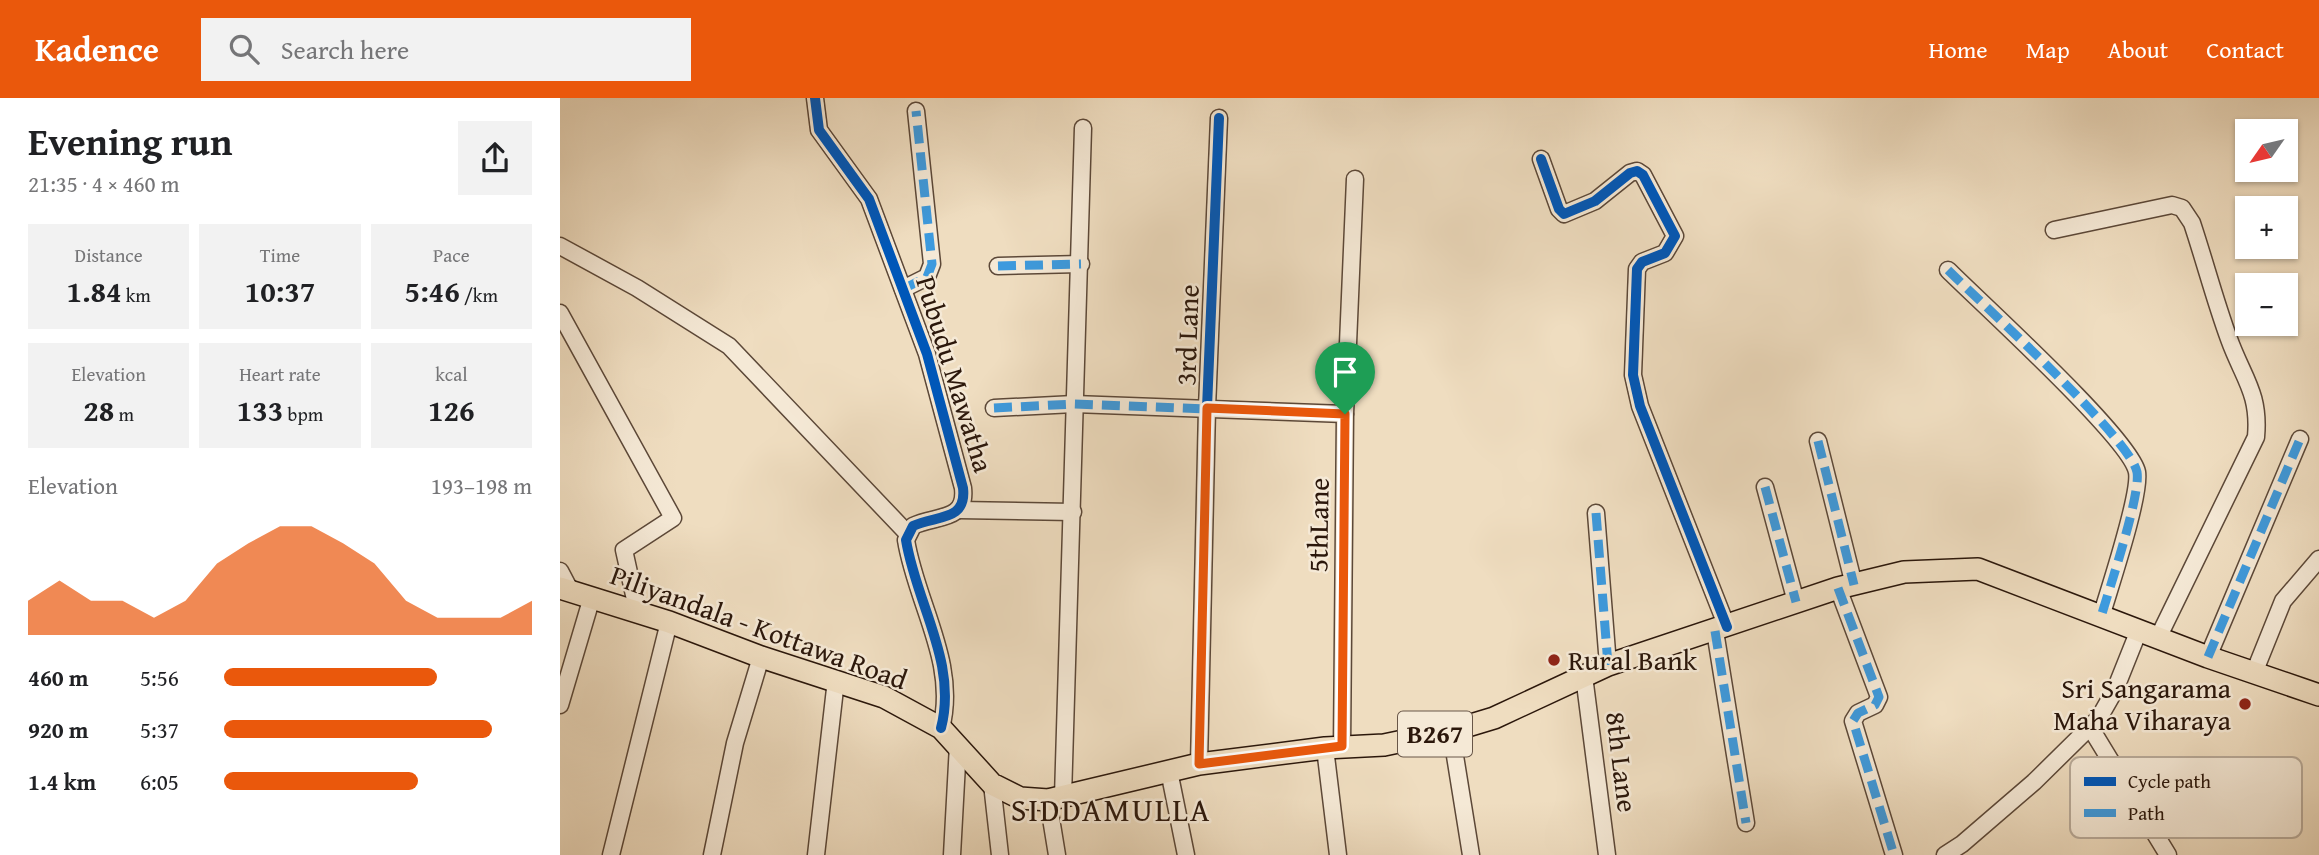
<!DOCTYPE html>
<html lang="en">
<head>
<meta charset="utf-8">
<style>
	:root { --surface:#fff; --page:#f2f2f2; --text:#202124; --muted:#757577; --accent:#ea580c }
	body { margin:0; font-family:"Gentium Book Plus",serif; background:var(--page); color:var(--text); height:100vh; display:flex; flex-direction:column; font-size:26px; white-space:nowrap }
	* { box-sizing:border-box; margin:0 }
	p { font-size:23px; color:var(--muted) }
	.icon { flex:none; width:38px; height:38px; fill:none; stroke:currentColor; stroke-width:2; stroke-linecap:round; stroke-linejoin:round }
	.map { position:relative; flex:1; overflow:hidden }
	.panel { display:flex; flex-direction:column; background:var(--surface); width:560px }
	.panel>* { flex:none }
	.needle { width:46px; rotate:236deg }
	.tools { position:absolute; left:1675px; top:21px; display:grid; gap:14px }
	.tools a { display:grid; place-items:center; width:63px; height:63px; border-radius:0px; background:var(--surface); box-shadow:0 2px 5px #0004; font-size:35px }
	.pin { position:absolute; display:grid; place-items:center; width:60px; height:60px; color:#fff; margin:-72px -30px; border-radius:50% 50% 50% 0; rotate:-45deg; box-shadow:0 0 7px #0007 }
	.pin .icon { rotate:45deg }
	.round { display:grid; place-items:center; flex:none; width:74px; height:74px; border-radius:0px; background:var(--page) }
	.summary { display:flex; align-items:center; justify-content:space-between; height:119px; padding:0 28px }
	h1 { font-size:38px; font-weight:700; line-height:52px }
	.figures { display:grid; grid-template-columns:repeat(3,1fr); gap:10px; height:119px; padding:7px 28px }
	.figures div { display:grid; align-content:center; border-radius:0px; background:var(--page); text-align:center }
	.figures b { font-size:30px; font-weight:700 }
	.figures small { font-size:19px; font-weight:400 }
	.figures p { font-size:19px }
	.chart { height:196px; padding:14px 28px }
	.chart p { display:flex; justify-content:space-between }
	.chart svg { width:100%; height:126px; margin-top:7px; fill:var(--accent); opacity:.7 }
	ul { padding:0 28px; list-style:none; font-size:23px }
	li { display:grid; grid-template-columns:112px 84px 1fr; align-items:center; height:52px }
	li i { height:18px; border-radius:9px; background:var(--accent) }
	header { display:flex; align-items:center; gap:42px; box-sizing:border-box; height:98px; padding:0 35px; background:var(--accent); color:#fff }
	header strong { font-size:33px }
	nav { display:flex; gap:38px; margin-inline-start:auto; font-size:24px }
	.search { width:490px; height:63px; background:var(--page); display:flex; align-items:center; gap:18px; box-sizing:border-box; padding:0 24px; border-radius:0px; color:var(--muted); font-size:26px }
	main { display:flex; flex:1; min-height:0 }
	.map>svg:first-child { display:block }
</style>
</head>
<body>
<header>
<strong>Kadence</strong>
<div class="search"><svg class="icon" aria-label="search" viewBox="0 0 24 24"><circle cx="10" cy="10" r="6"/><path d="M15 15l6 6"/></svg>Search here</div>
<nav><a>Home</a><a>Map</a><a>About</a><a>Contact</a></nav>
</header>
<main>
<section class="panel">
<div class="summary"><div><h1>Evening run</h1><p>21:35 · 4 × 460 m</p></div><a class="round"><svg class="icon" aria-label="share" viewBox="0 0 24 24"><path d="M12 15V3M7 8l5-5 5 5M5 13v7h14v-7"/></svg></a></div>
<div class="figures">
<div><p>Distance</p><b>1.84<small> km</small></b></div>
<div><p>Time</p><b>10:37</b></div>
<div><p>Pace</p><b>5:46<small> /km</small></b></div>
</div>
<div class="figures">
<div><p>Elevation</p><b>28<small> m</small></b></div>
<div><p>Heart rate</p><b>133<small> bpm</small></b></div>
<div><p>kcal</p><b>126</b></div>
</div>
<div class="chart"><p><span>Elevation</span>193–198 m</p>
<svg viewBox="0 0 160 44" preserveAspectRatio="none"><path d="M0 44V32L10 25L20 32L30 32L40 38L50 32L60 19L70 12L80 6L90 6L100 12L110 19L120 32L130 38L140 38L150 38L160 32V44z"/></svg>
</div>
<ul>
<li><b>460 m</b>5:56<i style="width:69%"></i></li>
<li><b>920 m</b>5:37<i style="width:87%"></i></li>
<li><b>1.4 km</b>6:05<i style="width:63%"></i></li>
</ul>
</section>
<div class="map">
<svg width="1759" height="757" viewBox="0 0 1759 757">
	<rect width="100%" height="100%" fill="#efddc0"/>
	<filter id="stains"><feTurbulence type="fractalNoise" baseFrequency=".00286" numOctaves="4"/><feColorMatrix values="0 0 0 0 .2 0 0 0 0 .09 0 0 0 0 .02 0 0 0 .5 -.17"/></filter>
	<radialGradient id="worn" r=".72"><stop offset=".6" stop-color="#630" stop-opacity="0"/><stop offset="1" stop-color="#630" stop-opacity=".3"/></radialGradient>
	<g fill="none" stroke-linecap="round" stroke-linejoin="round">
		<g stroke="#5c4838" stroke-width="19">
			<g id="minor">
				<path d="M255,0l4,32 50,69 58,155 36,134c4,34 -28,27 -50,38l-7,14c10,63 52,123 35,188"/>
				<polyline points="981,61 999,111 1004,116 1035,103 1070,75 1077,73 1083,77 1115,138 1105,155 1082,164 1077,171 1073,277 1080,308 1167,529"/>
				<path d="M1494,132l118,-25 10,3 10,15c13,39 23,78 37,116 14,39 31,54 27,98l-98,201"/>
				<polyline points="0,148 77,190 169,248 347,435"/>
				<polyline points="438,168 521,166"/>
				<path d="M1388,172c33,33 182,168 189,202 4,23 -28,117 -36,145"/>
				<polyline points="343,191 367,179 372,166 356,13"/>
				<polyline points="0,215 113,420 64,452 78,515"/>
				<polyline points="434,310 514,306 785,316"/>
				<polyline points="1258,343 1294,487"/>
				<polyline points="1205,389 1236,504"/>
				<polyline points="399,412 513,414"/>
				<polyline points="1036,415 1048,567"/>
				<polyline points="0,473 10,492"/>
				<polyline points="1278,490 1319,599 1315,607 1298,615 1293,623 1334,757"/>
				<polyline points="1155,533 1186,725"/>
				<polyline points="1648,559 1740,341"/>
				<polyline points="1694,575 1723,503 1759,461"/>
				<polyline points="1024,578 1047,757"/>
				<polyline points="0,607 32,499"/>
				<polyline points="1530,629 1608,757"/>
				<polyline points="891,633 911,757"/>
				<polyline points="782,648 785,316 795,81"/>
				<polyline points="765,650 778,757"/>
				<polyline points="639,666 647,310 659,20"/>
				<polyline points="609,673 626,757"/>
				<polyline points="432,686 440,757"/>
				<polyline points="503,699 523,30"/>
				<polyline points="488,702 497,757"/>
				<polyline points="51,757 109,524"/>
				<polyline points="152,757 175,645 201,559"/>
				<polyline points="256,757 276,582"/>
				<polyline points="392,757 398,647"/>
				<polyline points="1385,757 1402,746 1474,684 1539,620 1555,592 1579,532"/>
			</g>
		</g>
		<g stroke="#2b170b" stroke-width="24">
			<polyline id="major" points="0,490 109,524 201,559 324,599 381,630 432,686 460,700 488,702 639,666 765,650 824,647 891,633 934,620 1048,567 1278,490 1344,474 1418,471 1648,559 1759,597"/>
		</g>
		<use href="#minor" stroke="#f5e9d6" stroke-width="16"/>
		<use href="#major" stroke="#efddc0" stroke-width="21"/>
		<g stroke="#3d9ade" stroke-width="9" stroke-dasharray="18 9" stroke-linecap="butt">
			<polyline points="438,168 521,166"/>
			<path d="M1388,172c33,33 182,168 189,202 4,23 -28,117 -36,145"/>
			<polyline points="343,191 367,179 372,166 356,13"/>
			<polyline points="434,310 514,306 785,316"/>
			<polyline points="1258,343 1294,487"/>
			<polyline points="1205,389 1236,504"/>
			<polyline points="1036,415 1048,567"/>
			<polyline points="1278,490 1319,599 1315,607 1298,615 1293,623 1334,757"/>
			<polyline points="1155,533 1186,725"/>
			<polyline points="1648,559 1740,341"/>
		</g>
		<g stroke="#f5e9d6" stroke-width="15">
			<g id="cycleway">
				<path d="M255,0l4,32 50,69 58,155 36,134c4,34 -28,27 -50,38l-7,14c10,63 52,123 35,188"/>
				<polyline points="981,61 999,111 1004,116 1035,103 1070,75 1077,73 1083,77 1115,138 1105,155 1082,164 1077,171 1073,277 1080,308 1167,529"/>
				<polyline points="639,666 647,310 659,20"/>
			</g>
		</g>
		<use href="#cycleway" stroke="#0057b8" stroke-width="10"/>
	</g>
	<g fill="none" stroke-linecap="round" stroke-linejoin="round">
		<g stroke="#fff" stroke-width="14">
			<polygon id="route" points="647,310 785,316 782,648 639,666"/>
		</g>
		<use href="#route" stroke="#ea580c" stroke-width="9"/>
	</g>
	<g fill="#8f2418" stroke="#f5e9d6" stroke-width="2.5">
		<circle cx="994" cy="562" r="7"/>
		<circle cx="1685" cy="606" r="7"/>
	</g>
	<g text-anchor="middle" stroke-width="5" stroke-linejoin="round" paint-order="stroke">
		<rect fill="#f5e9d6" stroke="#685648" stroke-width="2" x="838" y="613.5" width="74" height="45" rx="5"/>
		<g font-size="26" font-weight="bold" fill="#2b170b">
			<text x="875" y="645">B267</text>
		</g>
		<g font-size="28" fill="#2b170b" stroke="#f5e9d6">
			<text transform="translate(627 237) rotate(-88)" y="10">3rd Lane</text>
			<text transform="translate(395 276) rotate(73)" y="10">Pubudu Mawatha</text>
			<text transform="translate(758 427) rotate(-89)" y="10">5thLane</text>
			<text transform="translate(199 529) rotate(20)" y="10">Piliyandala - Kottawa Road</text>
			<text transform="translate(1062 664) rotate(83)" y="10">8th Lane</text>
		</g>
		<g font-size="28" fill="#2b170b" stroke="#f5e9d6" text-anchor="start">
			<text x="1008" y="572">Rural Bank</text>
			<text x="1671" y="600" text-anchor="end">Sri Sangarama<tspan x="1671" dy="32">Maha Viharaya</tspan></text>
		</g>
		<g font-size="32" letter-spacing="2" fill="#2b170b" stroke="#f5e9d6">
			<text x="551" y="723">SIDDAMULLA</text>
		</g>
	</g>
	<rect x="1510" y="659" width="232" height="81" rx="10" fill="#f5e9d6" stroke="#b8aa99" stroke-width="2"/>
	<rect x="1524" y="679" width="32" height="9" fill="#0057b8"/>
	<rect x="1524" y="711" width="32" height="8" fill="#3d9ade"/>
	<g font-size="19" fill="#2b170b">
		<text x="1568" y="690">Cycle path</text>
		<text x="1568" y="722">Path</text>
	</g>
	<rect width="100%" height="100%" filter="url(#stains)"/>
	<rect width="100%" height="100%" fill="url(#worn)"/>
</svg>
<div class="tools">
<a><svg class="needle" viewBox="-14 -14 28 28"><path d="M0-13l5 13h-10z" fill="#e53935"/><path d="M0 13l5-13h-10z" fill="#757577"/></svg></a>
<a>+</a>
<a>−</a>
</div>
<div class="pin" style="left:785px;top:316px;background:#1e9e55"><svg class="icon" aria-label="arrive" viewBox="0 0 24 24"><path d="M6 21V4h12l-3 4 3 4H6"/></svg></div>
</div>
</main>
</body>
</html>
